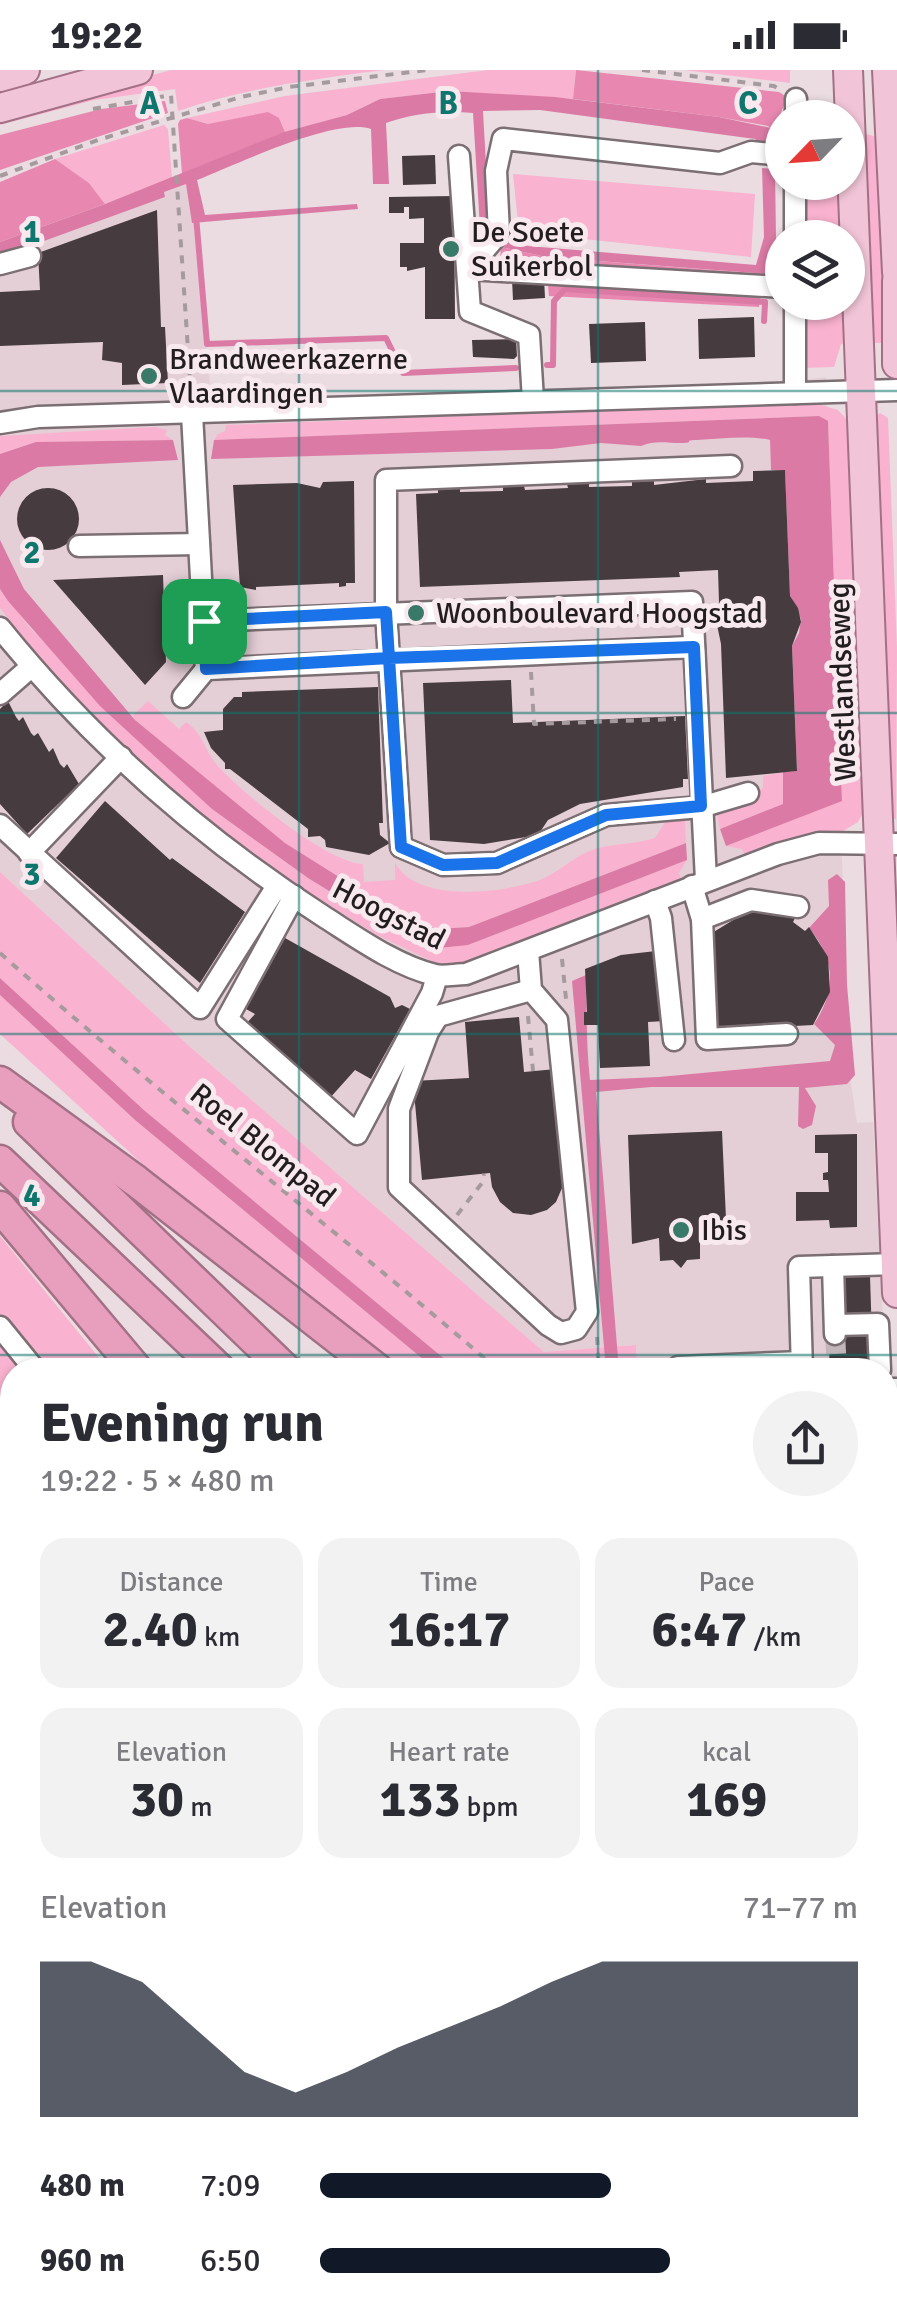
<!DOCTYPE html>
<html lang="en">
<head>
<meta charset="utf-8">
<style>
	:root { --surface:#fff; --page:#f2f2f3; --text:#2b2b33; --muted:#7c7c81; --accent:#111827 }
	body { margin:0; font-family:Signika,sans-serif; background:var(--page); color:var(--text); height:100vh; display:flex; flex-direction:column; font-size:38px; white-space:nowrap }
	* { box-sizing:border-box; margin:0 }
	p { font-size:32px; color:var(--muted) }
	.icon { flex:none; width:55px; height:55px; fill:none; stroke:currentColor; stroke-width:2; stroke-linecap:round; stroke-linejoin:round }
	.map { position:relative; flex:1; overflow:hidden }
	.details { position:absolute; left:0px; top:1288px; width:898px; height:962px; display:flex; flex-direction:column; background:var(--surface); border-radius:40px 40px 0 0; box-shadow:0 2px 8px #0004 }
	.details>* { flex:none }
	.needle { width:65px; rotate:245deg }
	.controls { position:absolute; left:765px; top:30px; display:grid; gap:20px }
	.controls a { display:grid; place-items:center; width:100px; height:100px; border-radius:50%; background:var(--surface); box-shadow:0 2px 8px #0004; font-size:50px }
	.pin { position:absolute; display:grid; place-items:center; width:85px; height:85px; color:#fff; margin:-42px; border-radius:20px; box-shadow:0 5px 15px #0006 }
	.round { display:grid; place-items:center; flex:none; width:105px; height:105px; border-radius:52px; background:var(--page) }
	.overview { display:flex; align-items:center; justify-content:space-between; height:170px; padding:0 40px }
	h1 { font-size:55px; font-weight:700; line-height:75px }
	.stats { display:grid; grid-template-columns:repeat(3,1fr); gap:15px; height:170px; padding:10px 40px }
	.stats div { display:grid; align-content:center; border-radius:25px; background:var(--page); text-align:center }
	.stats b { font-size:50px; font-weight:700 }
	.stats small { font-size:28px; font-weight:400 }
	.stats p { font-size:28px }
	.chart { height:280px; padding:20px 40px }
	.chart p { display:flex; justify-content:space-between }
	.chart svg { width:100%; height:180px; margin-top:10px; fill:var(--accent); opacity:.7 }
	ul { padding:0 40px; list-style:none; font-size:32px }
	li { display:grid; grid-template-columns:160px 120px 1fr; align-items:center; height:75px }
	li i { height:25px; border-radius:12px; background:var(--accent) }
	.status { display:flex; justify-content:space-between; align-items:center; height:70px; padding:0 50px; background:var(--surface); direction:ltr }
	.status svg { height:28px; fill:currentColor }
	.map>svg:first-child { display:block }
</style>
</head>
<body>
<div class="status"><b>19:22</b><svg viewBox="0 0 49 12"><path d="M0 12V9h3v3zM5 12V6h3v6zM10 12V3h3v9zM15 12V0h3v12zM26 1h20v11H26zM47 4h2v5h-2z"/></svg></div>
<div class="map">
<svg width="897" height="2249" viewBox="0 0 897 2249">
	<rect width="100%" height="100%" fill="#eadce1"/>
	<polygon fill="#e5cfd7" points="191,108 212,334 778,313 826,307 849,1000 857,1053 873,1052 891,1411 885,1414 885,1300 637,1300 636,1275 544,1282 189,976 0,802 0,179"/>
	<g fill="#f9b2cf">
		<path d="M171,0h213c-70,9 -139,18 -206,41l-3,-22 -81,11 -94,25v-8z"/>
		<polygon points="488,0 576,0 573,29 449,21 380,29 347,45 285,62 279,48 208,54 187,48 285,26"/>
		<polygon points="684,0 790,0 790,13"/>
		<polygon points="164,55 168,59 172,108 105,134 89,113 55,89"/>
		<polygon points="862,63 877,67 886,273 871,273"/>
		<polygon points="513,104 755,124 751,187 519,162"/>
		<polygon points="802,113 843,113 845,167 801,168"/>
		<polygon points="848,232 849,273 841,274 834,297 801,298 800,233"/>
		<polygon points="814,333 838,340 848,351 853,368 852,441 866,737 858,752 843,761 784,771 745,786 742,779 726,776 842,730 828,352 819,346 214,370 218,364 225,361 226,355"/>
		<polygon points="880,343 888,348 897,578 896,750 889,742 872,349"/>
		<polygon points="155,357 167,360 165,365 173,370 36,372 0,384 0,366"/>
		<polygon points="0,519 30,558 212,739 308,808 386,856 468,875 687,790 679,803 681,809 460,894 436,893 377,865 288,809 176,725 94,648 33,580 0,538"/>
		<path d="M148,631l31,28 7,-7c16,10 19,29 31,43 25,28 110,98 146,99l1,18 31,-2v-17c23,41 108,30 145,17 17,-7 30,-20 47,-28 20,-9 46,-7 68,-14l14,-22 16,5 1,22 -217,84 -32,2 -47,-20 -105,-66 -150,-123 -2,-5z"/>
		<polygon points="783,702 783,734 720,759 717,745 763,718 763,706"/>
		<polygon points="0,802 189,976 544,1282 636,1275 637,1300 458,1300 145,1041 0,908"/>
		<polygon points="0,925 135,1050 436,1300 396,1300 206,1152 0,964"/>
		<polygon points="0,1166 109,1300 12,1300 12,2238 827,2238 838,2249 0,2249"/>
		<polygon points="885,1346 889,1349 894,1427 892,1440 885,1451"/>
		<polygon points="897,1602 897,1867 885,1853 885,1618"/>
		<polygon points="885,2016 897,2031 897,2086 885,2074"/>
	</g>
	<g fill="#e888b1">
		<polygon points="576,0 779,22 787,27 774,61 768,56 719,47 573,29"/>
		<polygon points="165,31 168,43 0,100 0,65 101,39"/>
		<polygon points="268,42 279,48 285,62 182,104 178,54 180,50 187,48 208,54"/>
		<polygon points="55,89 89,113 105,134 0,172 0,112"/>
		<polygon points="501,177 546,187 764,204 759,237 549,226 547,206 499,205"/>
		<polygon points="0,2085 12,2190 12,2238 17,2238 19,2249 0,2249"/>
	</g>
	<g fill="#db7ba5">
		<path d="M449,21l106,6 164,20 52,11 4,17 -14,-1 -6,-5 -215,-29 -57,1 6,107 5,13 34,15 228,19 8,-28 -2,-69 13,1 1,70 -9,35 -221,-17 -45,-10 -16,-8 -5,-11 -7,-115c-29,-3 -60,0 -87,10l3,61h-16l-2,-55c-36,-12 -136,36 -174,51l8,35 152,-11 1,5 -166,14 -6,-39 -22,8 1,5 -165,60v-15l105,-38 179,-72 63,-17 33,-16z"/>
		<path d="M819,346l9,5 14,380 -116,45 -6,-17 63,-25v-32l14,-1 -5,-125 7,-13 2,-14 -11,-23 -5,-125 -14,-1 -1,-30c-23,-5 -50,-1 -73,0 -16,0 0,3 -16,3 -14,0 -27,-3 -40,3l-40,-3 -49,6 -341,10 3,-19z"/>
		<polygon points="173,370 178,390 38,397 11,412 0,427 0,384 36,372"/>
		<polygon points="0,470 24,519 135,650 285,773 390,839 437,859 469,857 686,773 687,790 468,875 438,878 423,874 386,856 308,808 212,739 100,636 8,531 0,519"/>
		<path d="M837,804l8,8 2,103 8,90 -8,9 -42,4 11,18 -4,19 -9,4 -5,-3 1,-39h-148l-55,5 23,278h-13l-34,-389 14,-6c1,36 0,69 4,105l69,-3 171,-16 5,-16 -21,-21c23,-34 21,-65 -5,-96l20,-22 -1,-26z"/>
		<polygon points="0,908 145,1041 458,1300 436,1300 135,1050 0,925"/>
	</g>
	<g fill="none" stroke-linecap="round" stroke-linejoin="round">
		<g stroke="#db7ba5" stroke-width="6">
			<polyline points="196,146 207,274 386,268 403,303 516,298"/>
			<polyline points="764,251 765,234"/>
			<polyline points="547,295 553,295 554,231 565,219 765,232"/>
			<polyline points="817,2238 827,2249"/>
		</g>
	</g>
	<g fill="#463b3f">
		<polygon points="435,85 436,114 403,115 402,86"/>
		<polygon points="454,126 455,249 425,249 425,197 407,201 407,197 400,197 400,173 424,173 424,148 409,149 409,137 404,137 404,143 389,143 389,127"/>
		<polygon points="157,140 161,257 165,257 168,313 122,315 122,293 102,290 103,272 0,276 0,222 40,220 38,183"/>
		<polygon points="544,208 545,228 513,230 512,209"/>
		<polygon points="754,247 755,287 699,289 698,249"/>
		<polygon points="645,252 646,291 591,293 589,254"/>
		<polygon points="516,269 517,286 514,289 473,287 472,270"/>
		<polygon points="785,400 790,526 798,538 801,552 792,576 797,701 726,708 721,574 716,550 719,532 718,500 679,502 680,507 420,517 416,424 438,423 438,419 460,418 460,422 503,421 503,416 524,416 525,420 568,418 567,414 589,413 589,417 632,416 632,412 654,411 654,415 706,409 706,413 753,411 753,401"/>
		<polygon points="354,411 355,513 346,513 346,516 339,517 339,513 256,517 256,520 240,517 233,415 297,413 320,418 323,412"/>
		<circle cx="48" cy="449" r="31"/>
		<polygon points="163,505 166,592 145,615 53,510"/>
		<polygon points="511,610 513,653 685,646 688,709 683,709 683,717 580,734 548,750 538,765 484,774 430,770 423,613"/>
		<polygon points="378,617 383,753 379,753 380,765 390,773 369,785 326,777 325,770 320,766 308,767 308,759 230,699 225,699 225,693 211,678 204,662 223,660 223,639 234,627 242,627 242,622"/>
		<polygon points="8,631 16,647 19,651 23,647 31,663 34,666 38,663 49,682 53,678 60,694 64,698 67,694 79,714 27,764 0,734 0,639"/>
		<polygon points="105,731 170,790 172,788 245,842 200,913 56,788"/>
		<polygon points="760,841 778,842 795,848 793,852 805,861 809,857 828,887 830,922 813,955 717,960 712,863 743,844"/>
		<polygon points="285,868 390,927 395,938 402,935 410,939 371,1009 355,1000 329,1029 245,955 255,944 246,939"/>
		<polygon points="656,881 659,939 664,938 665,951 648,952 650,996 600,998 598,955 584,955 584,942 587,942 585,899 621,885"/>
		<polygon points="519,947 524,1002 556,999 565,1111 556,1132 547,1140 531,1145 513,1143 500,1132 492,1117 490,1103 422,1110 413,1011 469,1008 465,952"/>
		<polygon points="722,1061 727,1171 700,1167 700,1189 687,1190 681,1198 673,1190 660,1191 659,1168 632,1174 628,1065"/>
		<polygon points="857,1064 857,1157 830,1158 829,1150 796,1151 796,1122 829,1122 828,1110 823,1110 823,1103 828,1102 828,1083 815,1083 815,1065"/>
		<polygon points="870,1206 872,1268 868,1268 869,1291 844,1292 844,1300 829,1300 831,1208"/>
	</g>
	<g fill="none" stroke-linecap="round" stroke-linejoin="round">
		<polyline stroke="#c2b6ba" stroke-width="20" stroke-dasharray="20 10" stroke-linecap="butt" points="835,1264 837,1300"/>
		<g stroke="#7c6f74" stroke-width="25">
			<g id="minor">
				<polyline points="796,48 796,29"/>
				<polyline points="459,86 470,241 529,265 533,330"/>
				<polyline points="795,168 795,112"/>
				<polyline points="0,194 30,186"/>
				<polyline points="468,199 499,163 496,101 503,69 720,93 751,82 782,85"/>
				<polyline points="468,199 782,217"/>
				<polyline points="795,232 795,323"/>
				<polyline points="192,344 206,599"/>
				<polyline points="0,353 38,347 897,320"/>
				<polyline points="731,396 386,410 386,542 401,777 443,795 497,793 606,745 701,737 748,723"/>
				<polyline points="79,476 199,474"/>
				<polyline points="204,551 692,532 706,810"/>
				<path d="M0,558c92,114 203,211 326,290 33,21 71,48 109,57 9,2 21,-1 31,-1l312,-120 41,-11 78,1"/>
				<polyline points="206,599 694,577"/>
				<polyline points="0,624 31,597"/>
				<polyline points="183,627 206,599"/>
				<polyline points="0,755 200,938 277,816"/>
				<polyline points="29,783 121,687"/>
				<polyline points="692,816 702,849 707,969 787,964"/>
				<polyline points="294,826 227,949 357,1064 432,923 437,906"/>
				<polyline points="655,831 661,848 674,970"/>
				<polyline points="702,849 751,830 798,837"/>
				<polyline points="528,881 531,920 557,950 587,1242 576,1259 561,1263 548,1255 399,1117 399,1039 428,962 438,946 531,920"/>
				<polyline points="833,1196 835,1264"/>
				<polyline points="836,1255 878,1254 880,1300"/>
				<polyline points="0,1257 35,1300"/>
				<polyline points="675,1300 678,1297 802,1292"/>
				<polyline points="802,1300 799,1197 897,1194"/>
				<polyline points="885,1319 897,1319"/>
				<polyline points="0,1481 12,1466"/>
				<polyline points="0,1848 12,1964"/>
				<polyline points="885,2214 897,2227"/>
				<polyline points="44,2238 45,2249"/>
			</g>
		</g>
		<g stroke="#a37186" stroke-width="32">
			<g id="major">
				<polyline points="848,0 897,1223"/>
				<polyline points="887,0 897,202"/>
				<polyline points="0,7 25,0"/>
				<polyline points="0,38 138,0"/>
				<polyline points="897,211 897,294"/>
				<polyline points="885,1564 897,1555"/>
			</g>
		</g>
		<g stroke="#a37186" stroke-width="35">
			<g id="highway">
				<polyline points="0,1012 136,1111 378,1300"/>
				<polyline points="29,1052 286,1300"/>
				<polyline points="0,1091 220,1300"/>
				<polyline points="0,1137 137,1300"/>
				<polyline points="885,1494 897,1502"/>
				<polyline points="885,1895 897,1908"/>
				<polyline points="885,1966 897,1981"/>
				<polyline points="885,2099 897,2112"/>
			</g>
		</g>
		<g stroke="#a59b9f" stroke-width="4" stroke-dasharray="8 8" stroke-linecap="butt">
			<polyline points="642,0 774,16 780,20"/>
			<polyline points="93,39 171,25 191,325"/>
			<polyline points="0,106 101,69 241,27 289,17 427,0"/>
			<polyline points="531,602 534,654 676,649"/>
			<path d="M0,883c161,144 335,275 498,417"/>
			<polyline points="562,889 566,929"/>
			<polyline points="528,946 533,1001"/>
			<polyline points="457,1145 482,1113 484,1104"/>
			<polyline points="597,1267 599,1300"/>
			<polyline points="0,1395 12,1408"/>
			<polyline points="885,1600 897,1585"/>
			<polyline points="836,2238 847,2249"/>
		</g>
		<use href="#minor" stroke="#fff" stroke-width="20"/>
		<use href="#major" stroke="#f1c5d7" stroke-width="28"/>
		<use href="#highway" stroke="#e89ebd" stroke-width="30"/>
	</g>
	<g fill="none" stroke-linecap="round" stroke-linejoin="round">
		<g stroke="#fff" stroke-width="20">
			<polyline id="route" points="204,551 386,542 389,588 694,577 701,736 606,745 497,793 443,795 401,777 389,588 206,599 204,551"/>
		</g>
		<use href="#route" stroke="#1a73e8" stroke-width="12"/>
	</g>
	<path fill="none" stroke="#0f766e" stroke-width="2.5" stroke-opacity="0.55" d="M299,0v1300M598,0v1300M0,321h897M0,643h897M0,964h897M0,1285h897M0,1606h12M885,1606h12M0,1928h12M885,1928h12M299,2238v11M598,2238v11"/>
	<g fill="#397968" stroke="#f7e9ee" stroke-width="4">
		<circle cx="451" cy="179" r="10"/>
		<circle cx="149" cy="306" r="10"/>
		<circle cx="416" cy="543" r="10"/>
		<circle cx="681" cy="1160" r="10"/>
	</g>
	<g text-anchor="middle" stroke-width="10" stroke-linejoin="round" paint-order="stroke">
		<g font-size="30" fill="#221d1f" stroke="#f7e9ee" text-anchor="start">
			<text x="471" y="172">De Soete<tspan x="471" dy="34">Suikerbol</tspan></text>
			<text x="169" y="299">Brandweerkazerne<tspan x="169" dy="34">Vlaardingen</tspan></text>
			<text x="436" y="553">Woonboulevard Hoogstad</text>
			<text x="701" y="1170">Ibis</text>
		</g>
		<g font-size="30" fill="#221d1f" stroke="#f7e9ee">
			<text transform="translate(842 612) rotate(-92)" y="10">Westlandseweg</text>
			<text transform="translate(389 844) rotate(27)" y="10">Hoogstad</text>
			<text transform="translate(263 1075) rotate(39)" y="10">Roel Blompad</text>
		</g>
	</g>
	<g font-size="32" text-anchor="middle" font-weight="bold" fill="#0f766e" stroke="#f7e9ee" stroke-width="10" stroke-linejoin="round" paint-order="stroke">
		<text x="150" y="44">A</text>
		<text x="448" y="44">B</text>
		<text x="748" y="44">C</text>
		<text x="32" y="172">1</text>
		<text x="32" y="493">2</text>
		<text x="32" y="815">3</text>
		<text x="32" y="1136">4</text>
	</g>
</svg>
<div class="controls">
<a><svg class="needle" viewBox="-14 -14 28 28"><path d="M0-13l5 13h-10z" fill="#e53935"/><path d="M0 13l5-13h-10z" fill="#7c7c81"/></svg></a>
<a><svg class="icon" aria-label="layers" viewBox="0 0 24 24"><path d="M12 4l9 5-9 5-9-5zM3 14l9 5 9-5"/></svg></a>
</div>
<div class="pin" style="left:204px;top:551px;background:#1e9e55"><svg class="icon" aria-label="arrive" viewBox="0 0 24 24"><path d="M6 21V4h12l-3 4 3 4H6"/></svg></div>
<section class="details">
<div class="overview"><div><h1>Evening run</h1><p>19:22 · 5 × 480 m</p></div><a class="round"><svg class="icon" aria-label="share" viewBox="0 0 24 24"><path d="M12 15V3M7 8l5-5 5 5M5 13v7h14v-7"/></svg></a></div>
<div class="stats">
<div><p>Distance</p><b>2.40<small> km</small></b></div>
<div><p>Time</p><b>16:17</b></div>
<div><p>Pace</p><b>6:47<small> /km</small></b></div>
</div>
<div class="stats">
<div><p>Elevation</p><b>30<small> m</small></b></div>
<div><p>Heart rate</p><b>133<small> bpm</small></b></div>
<div><p>kcal</p><b>169</b></div>
</div>
<div class="chart"><p><span>Elevation</span>71–77 m</p>
<svg viewBox="0 0 160 44" preserveAspectRatio="none"><path d="M0 44V6L10 6L20 11L30 22L40 33L50 38L60 33L70 27L80 22L90 17L100 11L110 6L120 6L130 6L140 6L150 6L160 6V44z"/></svg>
</div>
<ul>
<li><b>480 m</b>7:09<i style="width:54%"></i></li>
<li><b>960 m</b>6:50<i style="width:65%"></i></li>
</ul>
</section>
</div>
</body>
</html>
